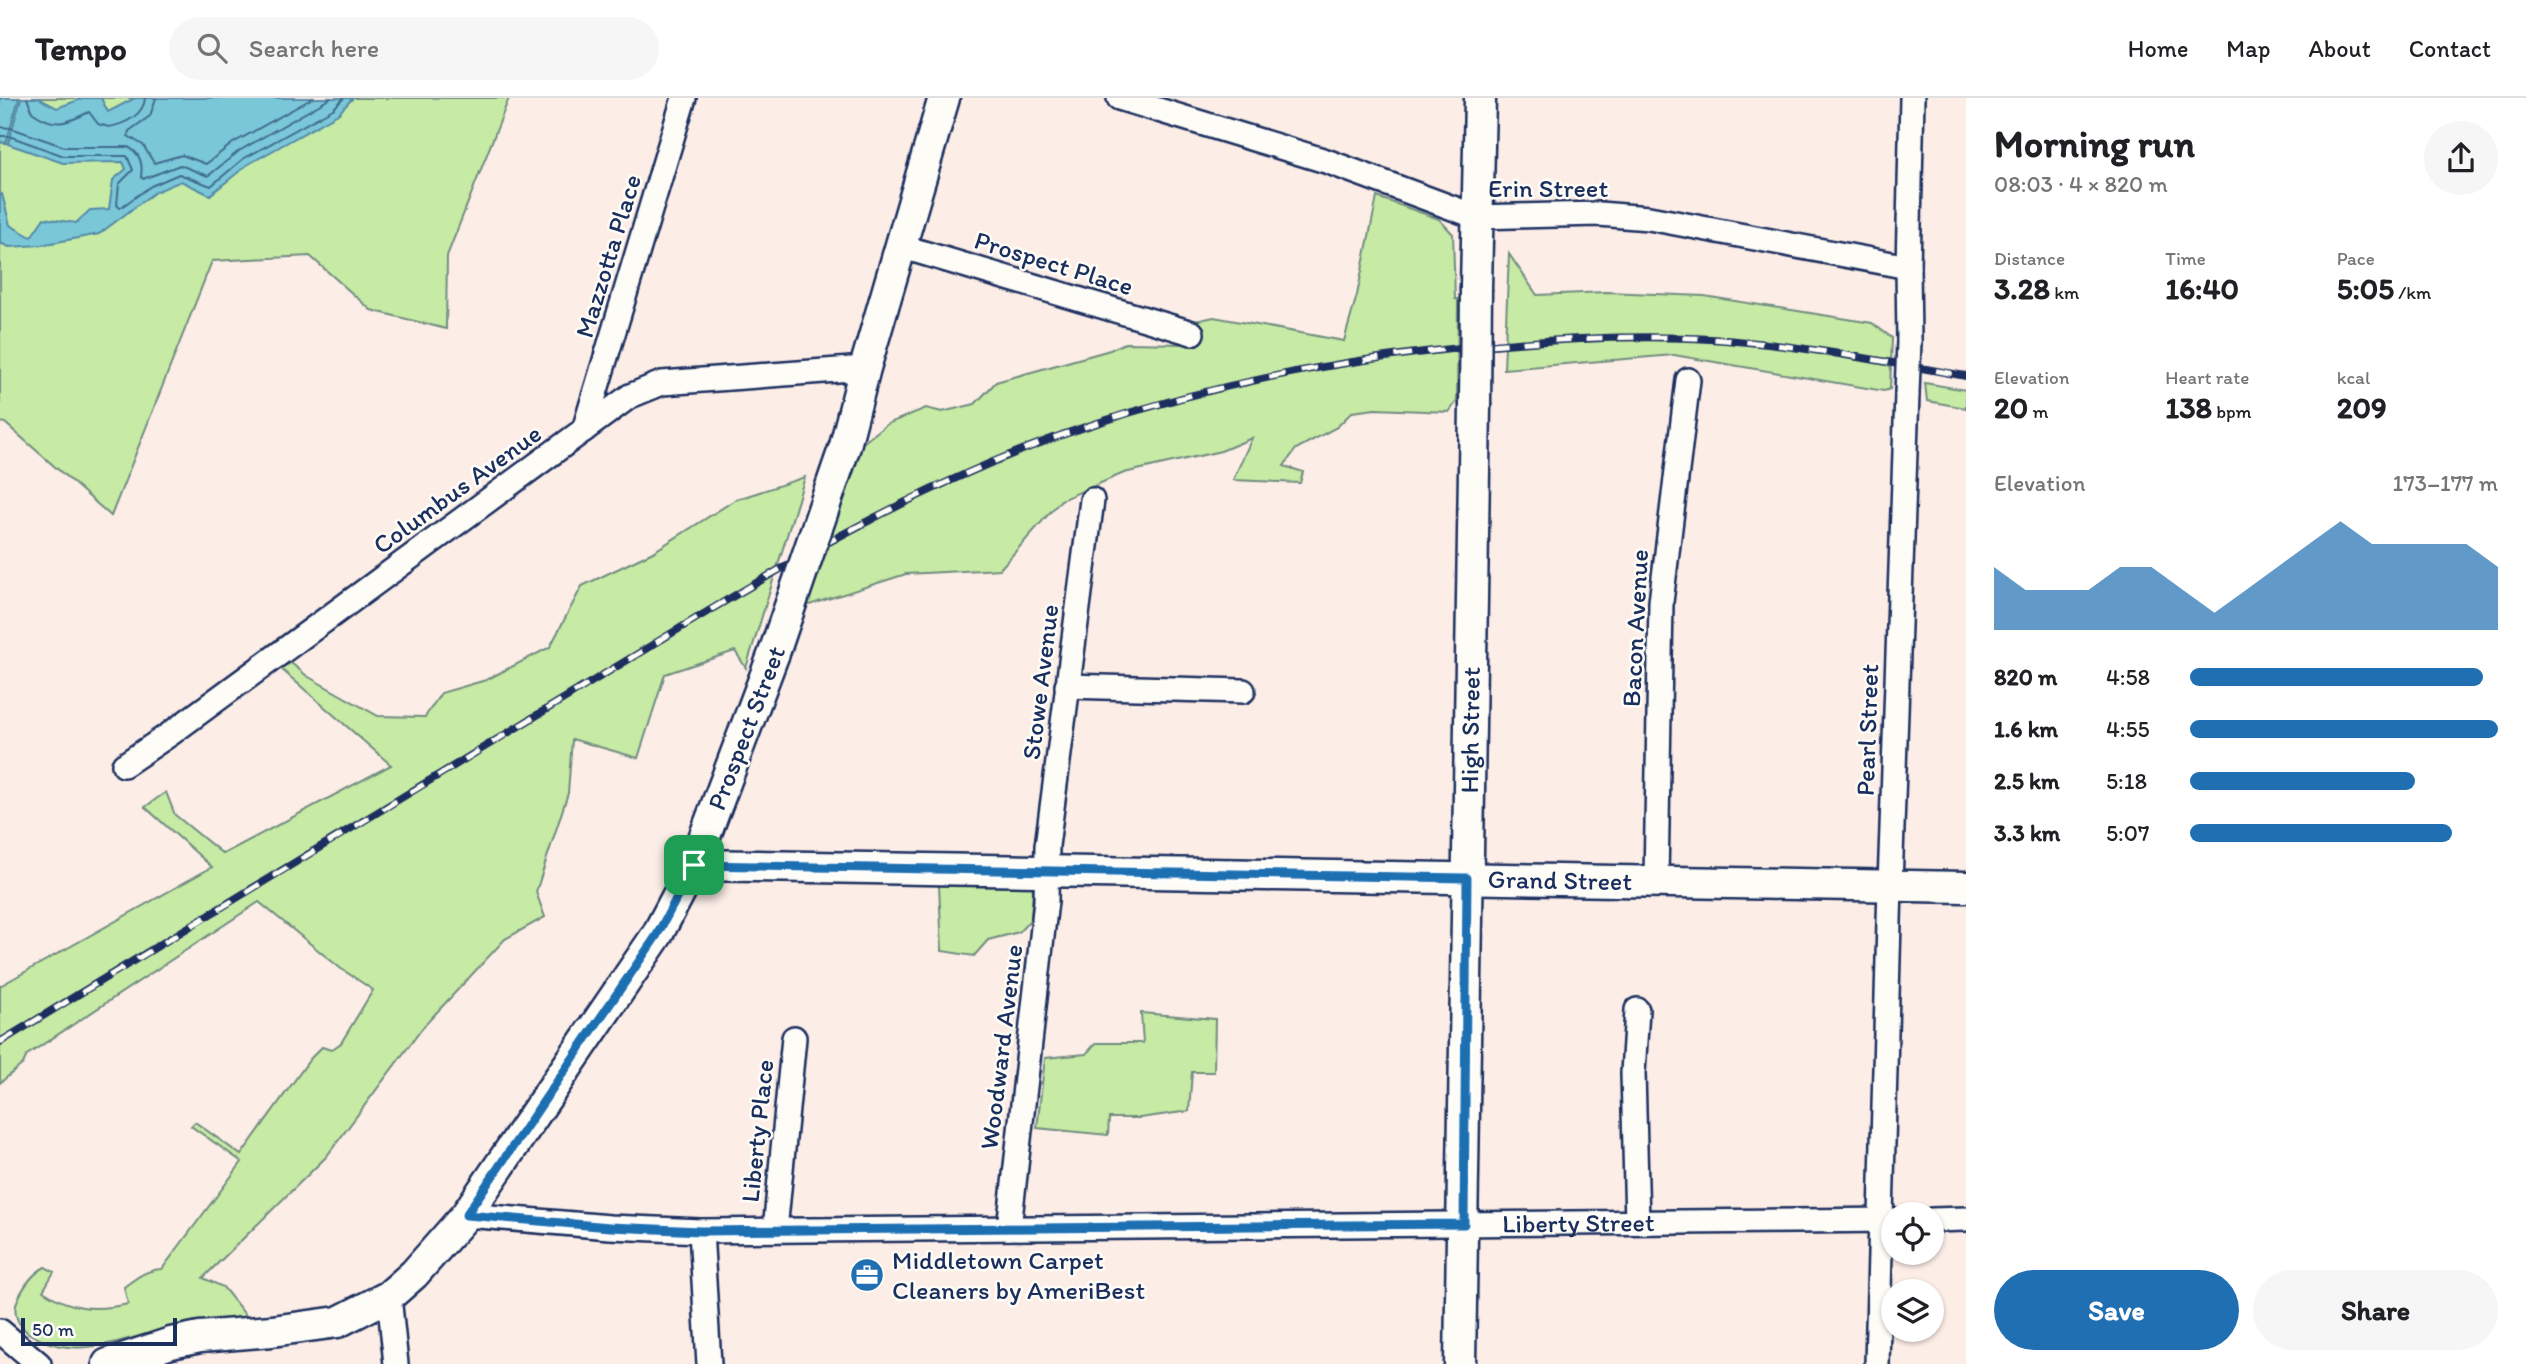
<!DOCTYPE html>
<html lang="en">
<head>
<meta charset="utf-8">
<style>
	:root { --surface:#fff; --page:#f6f6f6; --text:#202124; --muted:#757577; --line:#e0e0e0; --accent:#1f6fb2 }
	body { margin:0; font-family:Itim,sans-serif; background:var(--page); color:var(--text); height:100vh; display:flex; flex-direction:column; font-size:26px; white-space:nowrap }
	* { box-sizing:border-box; margin:0 }
	p { font-size:23px; color:var(--muted) }
	.icon { flex:none; width:38px; height:38px; fill:none; stroke:currentColor; stroke-width:2; stroke-linecap:round; stroke-linejoin:round }
	.map { position:relative; flex:1; overflow:hidden }
	.panel { display:flex; flex-direction:column; background:var(--surface); width:560px }
	.panel>* { flex:none }
	.buttons { position:absolute; left:1881px; top:1104px; display:grid; gap:14px }
	.buttons a { display:grid; place-items:center; width:63px; height:63px; border-radius:50%; background:var(--surface); box-shadow:0 2px 5px #0004; font-size:35px }
	.scale { position:absolute; left:21px; bottom:18px; width:156px; box-sizing:border-box; padding-left:7px; border:4px solid #1b2f5e; border-top:0; font-size:19px; line-height:24px; white-space:nowrap; color:#1b2f5e; -webkit-text-stroke:5px #fdfcf7; paint-order:stroke }
	.pin { position:absolute; display:grid; place-items:center; width:60px; height:60px; color:#fff; margin:-30px; border-radius:14px; box-shadow:0 4px 10px #0006 }
	.round { display:grid; place-items:center; flex:none; width:74px; height:74px; border-radius:37px; background:var(--page) }
	.summary { display:flex; align-items:center; justify-content:space-between; height:119px; padding:0 28px }
	h1 { font-size:38px; font-weight:700; line-height:52px }
	.metrics { display:grid; grid-template-columns:repeat(3,1fr); gap:10px; height:119px; padding:7px 28px }
	.metrics div { display:grid; align-content:center }
	.metrics b { font-size:30px; font-weight:700 }
	.metrics small { font-size:19px; font-weight:400 }
	.metrics p { font-size:19px }
	.chart { height:196px; padding:14px 28px }
	.chart p { display:flex; justify-content:space-between }
	.chart svg { width:100%; height:126px; margin-top:7px; fill:var(--accent); opacity:.7 }
	.primary-button { display:flex; gap:14px; margin-top:auto; padding:14px 28px }
	.primary-button a { flex:1; height:80px; border-radius:42px; background:var(--accent); color:#fff; font-size:28px; font-weight:700; line-height:80px; text-align:center }
	.primary-button a+a { background:var(--page); color:var(--text) }
	ul { padding:0 28px; list-style:none; font-size:23px }
	li { display:grid; grid-template-columns:112px 84px 1fr; align-items:center; height:52px }
	li i { height:18px; border-radius:9px; background:var(--accent) }
	header { display:flex; align-items:center; gap:42px; box-sizing:border-box; height:98px; padding:0 35px; background:var(--surface); border-bottom:2px solid var(--line) }
	header strong { font-size:33px }
	nav { display:flex; gap:38px; margin-inline-start:auto; font-size:24px }
	.search { width:490px; height:63px; background:var(--page); display:flex; align-items:center; gap:18px; box-sizing:border-box; padding:0 24px; border-radius:38px; color:var(--muted); font-size:26px }
	main { display:flex; flex:1; min-height:0 }
	.map>svg:first-child { display:block }
</style>
</head>
<body>
<header>
<strong>Tempo</strong>
<div class="search"><svg class="icon" aria-label="search" viewBox="0 0 24 24"><circle cx="10" cy="10" r="6"/><path d="M15 15l6 6"/></svg>Search here</div>
<nav><a>Home</a><a>Map</a><a>About</a><a>Contact</a></nav>
</header>
<main>
<div class="map">
<svg width="1966" height="1266" viewBox="0 0 1966 1266">
	<rect width="100%" height="100%" fill="#fcede6"/>
	<filter id="ink" filterUnits="userSpaceOnUse"><feTurbulence type="fractalNoise" baseFrequency=".0143" numOctaves="2"/><feDisplacementMap in="SourceGraphic" scale="14" xChannelSelector="R" yChannelSelector="G"/><feConvolveMatrix kernelMatrix="1 2 1 2 8 2 1 2 1" color-interpolation-filters="sRGB"/></filter>
	<g filter="url(#ink)">
		<g fill="#c7eaa4" stroke="#718c81" stroke-width="2">
			<polygon points="18,0 509,0 447,158 446,231 371,212 310,158 212,163 111,418 5,325 0,324 0,44 5,45"/>
			<polygon points="1377,99 1439,121 1453,136 1455,201 1458,201 1457,303 1449,314 1375,311 1352,314 1337,329 1296,351 1284,368 1303,374 1300,385 1233,382 1252,340 1221,353 1124,375 1061,402 1000,471 906,476 806,508 859,348 887,326 926,310 942,314 975,306 996,284 1110,252 1125,245 1185,246 1195,223 1214,219 1344,243 1357,197"/>
			<polygon points="1509,156 1537,197 1606,194 1704,198 1872,225 1892,240 1890,291 1884,293 1674,257 1504,271"/>
			<polygon points="1925,285 1966,292 1966,310 1927,303"/>
			<path d="M805,379l-59,191 -11,-17 -70,23 -27,84 -66,-19 -4,54 -32,99 9,25 -40,22 -81,87 -98,131 -123,121 20,9 29,36c-26,1 -55,0 -80,5 -52,10 -98,36 -145,4 -10,-9 -15,-20 -9,-33 6,-13 14,-25 27,-32l9,5 -11,19c28,19 53,20 85,13l-4,-17c13,-10 22,-17 38,-18l80,-107 -51,-36 4,-4 46,33 69,-96 12,-12 9,3 10,-7 32,-53 -33,-22 -81,-66 -232,153 -4,9 -23,19v-97l212,-119 -67,-60 21,-15 9,23 48,39 168,-89 -111,-97 11,-5 16,13 71,40 47,1 16,-24 45,-13 64,-33 32,-61 71,-34 82,-52z"/>
			<polygon points="939,787 1033,789 1031,821 1019,834 988,842 974,858 942,853"/>
			<polygon points="1141,915 1215,921 1214,974 1192,974 1189,1013 1140,1020 1109,1020 1108,1037 1037,1030 1045,960 1086,956 1096,945 1143,945"/>
		</g>
		<g fill="#7ac7d8" stroke="#548aa7" stroke-width="2">
			<polygon points="0,0 19,0 6,45 0,44"/>
			<polygon points="21,0 38,0 57,10 84,0 101,0 108,14 135,0 353,0 338,16 247,67 210,97 181,83 155,94 99,136 41,147 9,149 0,145 0,97 2,96 10,127 31,139 44,120 76,125 90,112 109,111 113,82 126,71 123,64 63,65 8,46"/>
		</g>
		<g fill="none" stroke-linecap="round" stroke-linejoin="round">
			<g stroke="#416c8f" stroke-width="2">
				<path d="M27,0l5,14c22,16 34,12 57,0l9,12 11,3c16,-3 35,-12 36,-29"/>
				<polyline points="156,0 150,18 129,33 128,38 143,47 154,65 182,57 206,66 233,45 313,0"/>
				<path d="M0,29l11,1 54,19h63c12,6 15,17 13,29l2,3 37,-14 28,11 31,-25 92,-53"/>
				<polyline points="0,38 9,38 64,58 127,58 133,72 119,86 117,107 120,110 151,88 179,76 211,88 243,61 333,11 344,0"/>
			</g>
			<g stroke="#1b2f5e" stroke-width="28">
				<g id="minor">
					<polyline points="1119,0 1326,63 1477,119 1599,116 1649,120 1908,169"/>
					<polyline points="900,148 1192,235"/>
					<polyline points="1909,243 1908,169 1912,0"/>
					<polyline points="584,332 684,0"/>
					<polyline points="1067,588 1243,593"/>
					<polyline points="124,667 170,636 630,298 662,285 865,270"/>
					<polyline points="1656,782 1661,504 1688,282"/>
					<path id="s1" d="M466,1117l144,12 91,4 1193,-11"/>
					<polyline points="1932,1122 1966,1121"/>
					<polyline points="1637,1124 1633,975 1637,912"/>
					<polyline points="1009,1130 1046,803 1047,748 1092,402"/>
					<polyline points="775,1132 794,940"/>
					<polyline points="701,1133 709,1266"/>
					<polyline points="389,1198 396,1266"/>
					<polyline points="0,1233 39,1266"/>
					<polyline points="1877,1266 1890,787 1907,296"/>
				</g>
			</g>
			<g stroke="#1b2f5e" stroke-width="35">
				<g id="tertiary">
					<polyline points="1476,190 1480,0"/>
					<polyline points="845,348 865,270 944,0"/>
					<path id="s2" d="M694,767l1272,22"/>
					<polyline points="108,1266 171,1245 200,1239 272,1233 338,1224 389,1198 414,1176 466,1117 657,837 694,767 774,555"/>
					<path id="s3" d="M1460,1266l15,-958"/>
				</g>
			</g>
			<use href="#minor" stroke="#fdfcf7" stroke-width="23"/>
			<use href="#tertiary" stroke="#fdfcf7" stroke-width="30"/>
			<g stroke="#1b2f5e" stroke-width="8">
				<path id="rail" d="M0,944c190,-115 380,-231 570,-347 165,-100 330,-206 515,-268 139,-47 285,-73 432,-84 64,-5 129,-8 193,-4 86,5 171,22 256,37"/>
			</g>
			<use href="#rail" stroke="#fdfcf7" stroke-width="5" stroke-dasharray="16" stroke-linecap="butt"/>
			<g stroke="#1b2f5e" stroke-width="28" stroke-linecap="butt">
				<polyline id="minor-bridge" points="1907,296 1909,243"/>
			</g>
			<g stroke="#1b2f5e" stroke-width="35" stroke-linecap="butt">
				<g id="tertiary-bridge">
					<polyline points="1475,308 1476,190"/>
					<polyline points="774,555 845,348"/>
				</g>
			</g>
			<use href="#minor-bridge" stroke="#fdfcf7" stroke-width="23"/>
			<use href="#tertiary-bridge" stroke="#fdfcf7" stroke-width="30"/>
		</g>
	</g>
	<g fill="none" stroke-linecap="round" stroke-linejoin="round" filter="url(#ink)">
		<g stroke="#fff" stroke-width="14">
			<polygon id="route" points="694,767 1467,780 1464,1126 701,1133 610,1129 466,1117 657,837"/>
		</g>
		<use href="#route" stroke="#1f6fb2" stroke-width="9"/>
	</g>
	<defs>
		<g id="office-disc" transform="scale(1.75)"><circle r="9.5" fill="#1f6fb2" stroke="#fdfcf7"/><path d="M-6-3h4V-5.5h4V-3h4V5H-6ZM-1-4.5V-3h2v-1.5ZM-6 0V1H6V0Z" fill="#fff"/></g>
	</defs>
	<g fill-rule="evenodd">
		<use href="#office-disc" x="867" y="1177"/>
	</g>
	<g text-anchor="middle" stroke-width="5" stroke-linejoin="round" paint-order="stroke">
		<g font-size="26" fill="#1b2f5e" stroke="#fdfcf7">
			<text x="1548" y="99">Erin Street</text>
			<text transform="translate(608 158) rotate(-73)" y="9">Mazzotta Place</text>
			<text transform="translate(1054 165) rotate(17)" y="9">Prospect Place</text>
			<text transform="translate(457 391) rotate(-36)" y="9">Columbus Avenue</text>
			<text transform="translate(1635 530) rotate(-87)" y="9">Bacon Avenue</text>
			<text transform="translate(1040 584) rotate(-83)" y="9">Stowe Avenue</text>
			<text transform="translate(746 630) rotate(-69)" y="9">Prospect Street</text>
			<text transform="translate(1867 632) rotate(-88)" y="9">Pearl Street</text>
			<text dy="9" stroke="none"><textPath href="#s3" startOffset="634">High Street</textPath></text>
			<text dy="9" stroke="none"><textPath href="#s2" startOffset="866">Grand Street</textPath></text>
			<text transform="translate(1001 949) rotate(-83)" y="9">Woodward Avenue</text>
			<text transform="translate(757 1033) rotate(-84)" y="9">Liberty Place</text>
			<text dy="9" stroke="none"><textPath href="#s1" startOffset="1113">Liberty Street</textPath></text>
		</g>
		<g font-size="26" fill="#1b2f5e" stroke="#fdfcf7" text-anchor="start">
			<text x="892" y="1171">Middletown Carpet<tspan x="892" dy="30">Cleaners by AmeriBest</tspan></text>
		</g>
	</g>
</svg>
<div class="buttons">
<a><svg class="icon" aria-label="locate" viewBox="0 0 24 24"><circle cx="12" cy="12" r="6"/><path d="M12 2v4M12 18v4M2 12h4M18 12h4"/></svg></a>
<a><svg class="icon" aria-label="layers" viewBox="0 0 24 24"><path d="M12 4l9 5-9 5-9-5zM3 14l9 5 9-5"/></svg></a>
</div>
<div class="scale">50 m</div>
<div class="pin" style="left:694px;top:767px;background:#1e9e55"><svg class="icon" aria-label="arrive" viewBox="0 0 24 24"><path d="M6 21V4h12l-3 4 3 4H6"/></svg></div>
</div>
<section class="panel">
<div class="summary"><div><h1>Morning run</h1><p>08:03 · 4 × 820 m</p></div><a class="round"><svg class="icon" aria-label="share" viewBox="0 0 24 24"><path d="M12 15V3M7 8l5-5 5 5M5 13v7h14v-7"/></svg></a></div>
<div class="metrics">
<div><p>Distance</p><b>3.28<small> km</small></b></div>
<div><p>Time</p><b>16:40</b></div>
<div><p>Pace</p><b>5:05<small> /km</small></b></div>
</div>
<div class="metrics">
<div><p>Elevation</p><b>20<small> m</small></b></div>
<div><p>Heart rate</p><b>138<small> bpm</small></b></div>
<div><p>kcal</p><b>209</b></div>
</div>
<div class="chart"><p><span>Elevation</span>173–177 m</p>
<svg viewBox="0 0 160 44" preserveAspectRatio="none"><path d="M0 44V22L10 30L20 30L30 30L40 22L50 22L60 30L70 38L80 30L90 22L100 14L110 6L120 14L130 14L140 14L150 14L160 22V44z"/></svg>
</div>
<ul>
<li><b>820 m</b>4:58<i style="width:95%"></i></li>
<li><b>1.6 km</b>4:55<i style="width:100%"></i></li>
<li><b>2.5 km</b>5:18<i style="width:73%"></i></li>
<li><b>3.3 km</b>5:07<i style="width:85%"></i></li>
</ul>
<div class="primary-button"><a>Save</a><a>Share</a></div>
</section>
</main>
</body>
</html>
